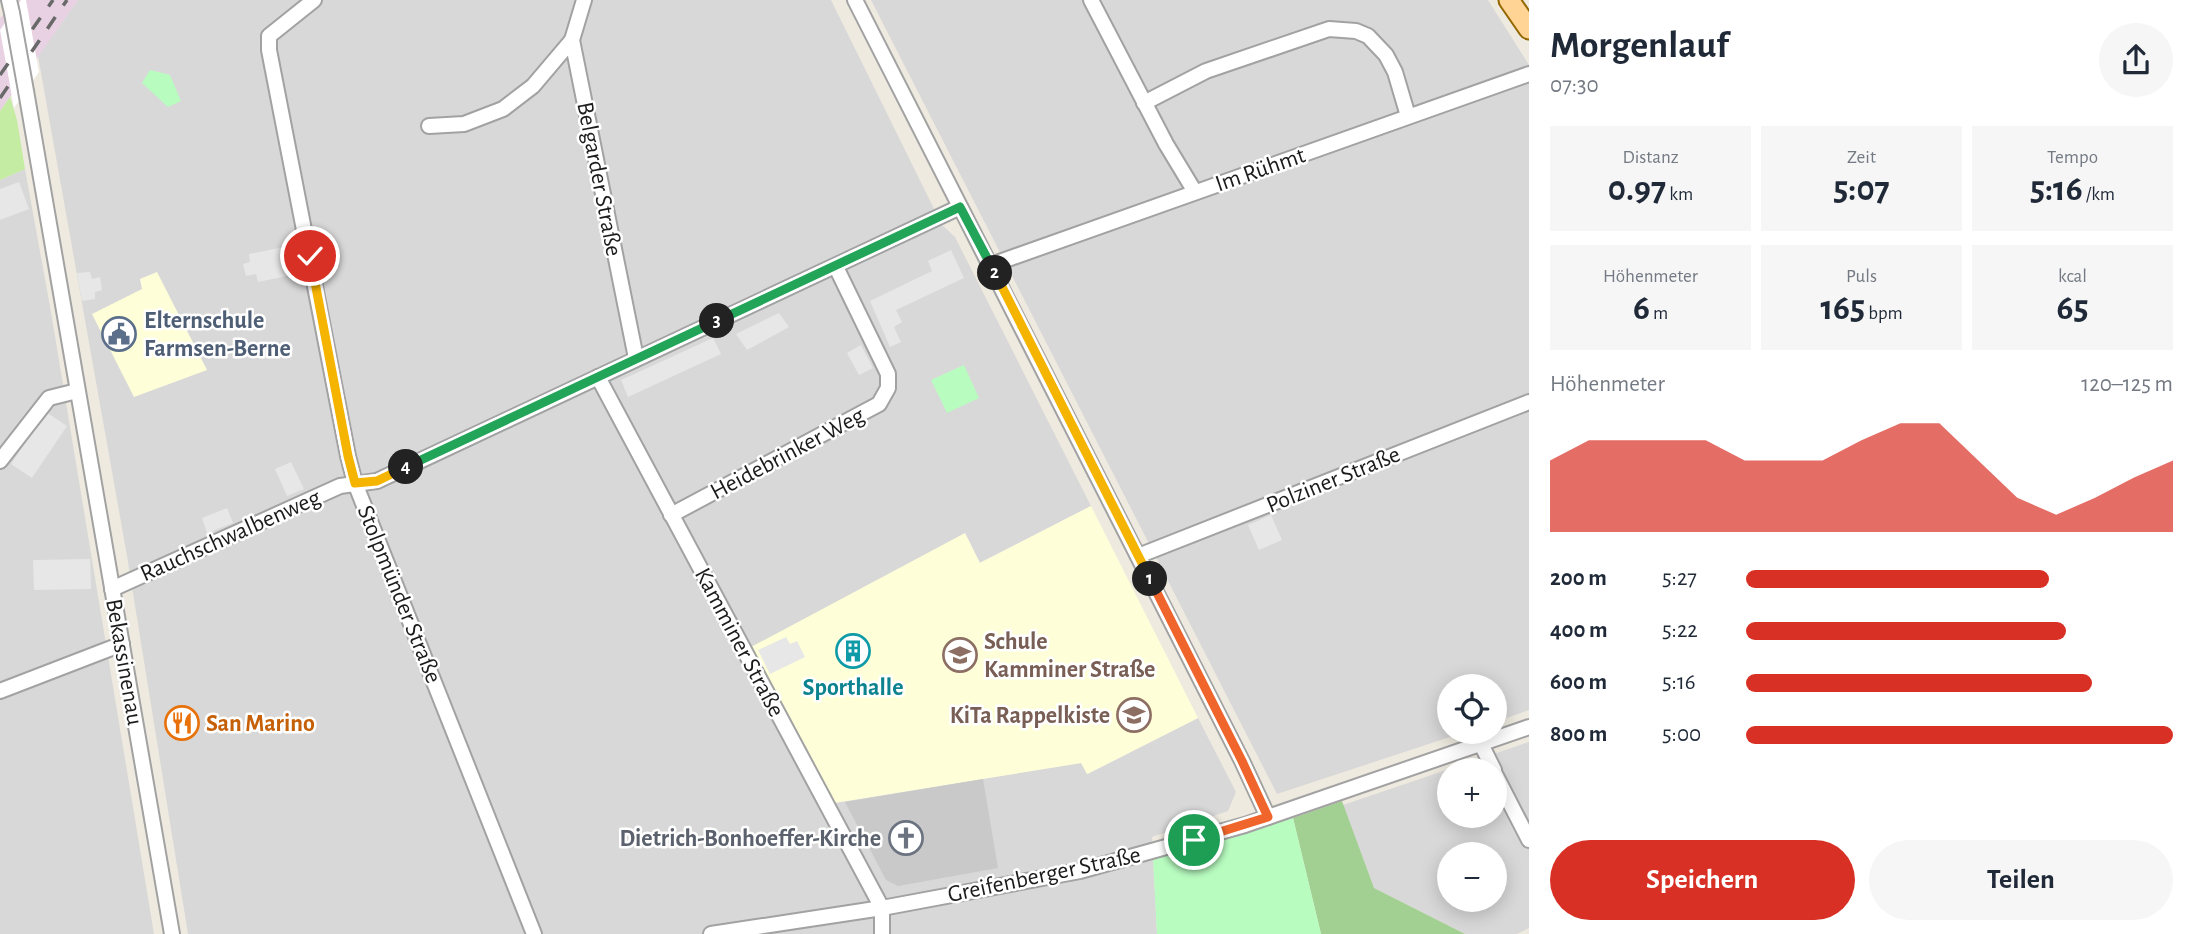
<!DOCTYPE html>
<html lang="de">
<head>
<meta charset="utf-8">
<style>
	:root { --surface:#fff; --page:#f6f6f7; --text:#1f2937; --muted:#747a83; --accent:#d93025 }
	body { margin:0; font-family:"Alegreya Sans",sans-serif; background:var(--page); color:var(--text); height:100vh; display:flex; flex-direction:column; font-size:26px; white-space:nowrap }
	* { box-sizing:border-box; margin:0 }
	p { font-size:23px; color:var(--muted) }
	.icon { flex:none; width:38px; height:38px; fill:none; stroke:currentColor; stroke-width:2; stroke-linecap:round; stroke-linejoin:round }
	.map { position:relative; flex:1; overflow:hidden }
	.drawer { display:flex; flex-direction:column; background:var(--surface); width:665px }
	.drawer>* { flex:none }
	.controls { position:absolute; left:1437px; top:674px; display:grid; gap:14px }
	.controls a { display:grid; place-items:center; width:70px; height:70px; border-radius:50%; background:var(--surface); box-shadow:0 4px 18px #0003; font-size:35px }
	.pin { position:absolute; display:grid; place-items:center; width:60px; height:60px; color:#fff; margin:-30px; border:4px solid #fff; border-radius:50%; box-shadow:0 2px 7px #0007 }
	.km { position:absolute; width:35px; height:35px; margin:-18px; border-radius:50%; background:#222; color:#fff; font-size:19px; line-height:35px; text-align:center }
	.round { display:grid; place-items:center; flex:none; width:74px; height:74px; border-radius:37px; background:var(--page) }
	.summary { display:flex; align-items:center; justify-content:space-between; height:119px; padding:0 21px }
	h1 { font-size:38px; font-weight:700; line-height:52px }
	.stats { display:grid; grid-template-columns:repeat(3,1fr); gap:10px; height:119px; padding:7px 21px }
	.stats div { display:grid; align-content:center; border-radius:0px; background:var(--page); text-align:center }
	.stats b { font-size:35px; font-weight:700 }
	.stats small { font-size:19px; font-weight:400 }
	.stats p { font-size:19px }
	.chart { height:196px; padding:14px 21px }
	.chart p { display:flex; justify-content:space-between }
	.chart svg { width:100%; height:126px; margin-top:7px; fill:var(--accent); opacity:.7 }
	.button { display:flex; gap:14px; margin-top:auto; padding:14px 21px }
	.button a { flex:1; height:80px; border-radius:42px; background:var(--accent); color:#fff; font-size:28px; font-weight:700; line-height:80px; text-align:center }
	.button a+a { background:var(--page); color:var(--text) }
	ul { padding:0 21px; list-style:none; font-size:23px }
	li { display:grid; grid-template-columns:112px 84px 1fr; align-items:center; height:52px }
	li i { height:18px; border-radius:9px; background:var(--accent) }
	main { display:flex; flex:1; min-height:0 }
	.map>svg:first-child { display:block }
</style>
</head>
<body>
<main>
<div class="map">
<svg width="1529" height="934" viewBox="0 0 1529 934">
	<rect width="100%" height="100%" fill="#eeeae0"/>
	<g fill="#d9d8d8" fill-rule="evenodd">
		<polygon points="78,0 831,0 942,225 955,237 1091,506 979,563 965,533 834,803 1081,763 1088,774 1198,718 1236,792 1228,811 1152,837 1157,934 188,934 127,556 38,56"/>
		<polygon points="871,0 1488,0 1529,65 1529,710 1495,722 1494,686 1449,686 1449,732 1465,732 1277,794"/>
		<polygon points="25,169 51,312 154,934 0,934 0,180"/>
		<path d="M1529,742v186l-12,6h-52l-91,-46 -31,-83zM1449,770h45v46h-45zM1449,854h45v46h-45z"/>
	</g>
	<polygon fill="#e7d1e2" points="19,0 78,0 0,111 0,18"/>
	<g fill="#feffd8">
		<polygon points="157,272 207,370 134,397 92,314 142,289 140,279"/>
		<polygon points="1091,506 1198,718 1087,774 1081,763 834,803 751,647 965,533 980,563"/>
	</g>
	<polygon fill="#c9c9c9" points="983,779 998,868 898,886 886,880 845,802"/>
	<polygon fill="#c4eca2" points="10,97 17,120 25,169 0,180 0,111"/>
	<polygon fill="#a2d092" points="1342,801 1374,888 1465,934 1321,934 1293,818"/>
	<g fill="#b8fcc0">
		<polygon points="150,70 170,75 181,101 168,107 142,83"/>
		<polygon points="964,365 979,398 947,413 931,380"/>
		<polygon points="1293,818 1321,934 1157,934 1153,859"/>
	</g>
	<g fill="#e7e7e7">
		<polygon points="19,182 29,209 0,220 0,189"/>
		<polygon points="295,245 301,273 258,282 256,274 246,276 243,264 250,262 249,254"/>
		<polygon points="951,250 964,278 896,310 902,322 894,327 901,342 890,347 870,301 932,271 928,261"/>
		<polygon points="90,272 92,279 100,277 102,290 95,292 95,299 82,301 77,273"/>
		<polygon points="779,313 789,327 747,350 736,334"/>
		<polygon points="713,338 721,354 628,397 621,380"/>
		<polygon points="861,345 873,368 859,375 847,353"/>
		<polygon points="46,412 67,426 32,478 11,464"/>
		<polygon points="291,462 304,489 287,496 275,469"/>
		<polygon points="227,508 233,523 207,533 202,518"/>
		<polygon points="1271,515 1282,540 1259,550 1248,525"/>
		<polygon points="90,559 91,589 34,590 33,560"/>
		<polygon points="786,637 790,644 797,641 805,657 770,674 758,650"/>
	</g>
	<polygon fill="#fff" points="21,0 26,0 39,72 14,108 0,30"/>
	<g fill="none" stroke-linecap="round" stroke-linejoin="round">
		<g stroke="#a2a2a2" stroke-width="18">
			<g id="minor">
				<polyline points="9,0 12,13"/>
				<polyline points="314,0 269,36 269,50 348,456 355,483 534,934"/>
				<polyline points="584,0 572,40 636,358"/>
				<polyline points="855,0 1242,761 1268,817"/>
				<polyline points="1091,0 1166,144 1195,192"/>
				<polyline points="26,91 172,934"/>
				<polyline points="1144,103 1206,71 1329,29 1356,31 1368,36 1386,55 1395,72 1408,116"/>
				<polyline points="429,126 464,124 503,109 533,86 572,40"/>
				<polyline points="991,265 1529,74"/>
				<polyline points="598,377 882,908 882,934"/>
				<polyline points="0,461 49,398 77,391"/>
				<polyline points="671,515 879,404 888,388 888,374 836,267"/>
				<polyline points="1138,556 1529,402"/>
				<polyline points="112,589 340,486 377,481 960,207"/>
				<polyline points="0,691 122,644"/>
				<polyline points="1481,744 1494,770"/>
				<polyline points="1494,772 1529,840"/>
				<polyline points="711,934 882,908 1080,871 1245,825 1529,727"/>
			</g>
		</g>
		<g stroke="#936700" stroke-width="23">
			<polyline id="major" points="1509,0 1529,29"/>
		</g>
		<use href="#minor" stroke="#fff" stroke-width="14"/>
		<use href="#major" stroke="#ffd494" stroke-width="19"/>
		<g stroke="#696969" stroke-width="3.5" stroke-dasharray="14 14" stroke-linecap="butt">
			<polyline points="0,75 53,0"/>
			<polyline points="0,98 67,0"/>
		</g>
		<g stroke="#a2a2a2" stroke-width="18" stroke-linecap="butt">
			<polyline id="minor-bridge" points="12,13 26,91"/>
		</g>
		<use href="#minor-bridge" stroke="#fff" stroke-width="14"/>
	</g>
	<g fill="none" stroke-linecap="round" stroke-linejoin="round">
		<g stroke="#fff" stroke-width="14">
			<polyline id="split-1" points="1150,579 1242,761 1268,817 1194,840"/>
		</g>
		<g stroke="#fff" stroke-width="14">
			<polyline id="split-2" points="995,273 1150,579"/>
		</g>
		<g stroke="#fff" stroke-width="14">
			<polyline id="split-3" points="717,321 960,207 995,273"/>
		</g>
		<g stroke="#fff" stroke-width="14">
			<polyline id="split-4" points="406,467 717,321"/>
		</g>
		<g stroke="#fff" stroke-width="14">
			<polyline id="split-5" points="310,256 348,456 355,483 377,481 406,467"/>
		</g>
		<use href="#split-1" stroke="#f0652b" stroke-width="9"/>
		<use href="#split-2" stroke="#f5b400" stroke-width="9"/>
		<use href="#split-3" stroke="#22a559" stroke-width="9"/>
		<use href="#split-4" stroke="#22a559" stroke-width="9"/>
		<use href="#split-5" stroke="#f5b400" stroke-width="9"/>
	</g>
	<defs>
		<g id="civic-ring" transform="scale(1.75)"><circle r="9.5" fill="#fff" stroke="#5c6f8a" stroke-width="1.5"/><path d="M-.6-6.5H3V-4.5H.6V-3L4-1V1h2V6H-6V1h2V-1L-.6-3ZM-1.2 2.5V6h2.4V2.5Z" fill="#5c6f8a"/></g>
		<g id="building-ring" transform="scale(1.75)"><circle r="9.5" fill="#fff" stroke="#0f9aa8" stroke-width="1.5"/><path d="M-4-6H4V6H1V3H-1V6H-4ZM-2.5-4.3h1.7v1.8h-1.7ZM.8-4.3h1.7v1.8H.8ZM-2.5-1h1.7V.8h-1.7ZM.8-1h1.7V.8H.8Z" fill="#0f9aa8"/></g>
		<g id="school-ring" transform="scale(1.75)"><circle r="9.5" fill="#fff" stroke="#8d6e63" stroke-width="1.5"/><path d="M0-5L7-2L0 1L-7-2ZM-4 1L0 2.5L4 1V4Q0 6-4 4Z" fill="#8d6e63"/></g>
		<g id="restaurant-ring" transform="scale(1.75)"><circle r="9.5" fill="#fff" stroke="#e8710a" stroke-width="1.5"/><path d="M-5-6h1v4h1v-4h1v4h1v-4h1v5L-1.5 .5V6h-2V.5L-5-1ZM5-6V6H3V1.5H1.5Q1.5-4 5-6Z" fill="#e8710a"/></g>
		<g id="church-ring" transform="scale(1.75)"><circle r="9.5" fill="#fff" stroke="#6b7280" stroke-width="1.5"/><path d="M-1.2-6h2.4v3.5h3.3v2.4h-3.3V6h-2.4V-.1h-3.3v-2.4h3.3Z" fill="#6b7280"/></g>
	</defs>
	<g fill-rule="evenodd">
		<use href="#civic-ring" x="119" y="334"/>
		<use href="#building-ring" x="853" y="651"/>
		<use href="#school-ring" x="960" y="655"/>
		<use href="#school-ring" x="1134" y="715"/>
		<use href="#restaurant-ring" x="182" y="723"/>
		<use href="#church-ring" x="906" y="838"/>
	</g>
	<g text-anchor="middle" stroke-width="5" stroke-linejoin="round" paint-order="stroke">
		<g font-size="24" fill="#1b1b1b" stroke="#fff">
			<text transform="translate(1260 169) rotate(-19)" y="8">Im Rühmt</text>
			<text transform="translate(600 179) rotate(79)" y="8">Belgarder Straße</text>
			<text transform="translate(787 453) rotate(-28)" y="8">Heidebrinker Weg</text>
			<text transform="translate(1333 479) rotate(-22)" y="8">Polziner Straße</text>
			<text transform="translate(230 535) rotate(-24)" y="8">Rauchschwalbenweg</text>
			<text transform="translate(400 594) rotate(68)" y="8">Stolpmünder Straße</text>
			<text transform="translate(740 642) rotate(62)" y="8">Kamminer Straße</text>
			<text transform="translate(125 662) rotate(80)" y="8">Bekassinenau</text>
			<text transform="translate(1044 874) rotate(-12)" y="8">Greifenberger Straße</text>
		</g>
		<g font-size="24" font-weight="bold" fill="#4e5e75" stroke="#fff" text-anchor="start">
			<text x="144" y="328">Elternschule<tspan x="144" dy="28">Farmsen-Berne</tspan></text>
		</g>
		<g font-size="24" font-weight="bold" fill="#785e54" stroke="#fff" text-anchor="start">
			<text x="984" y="649">Schule<tspan x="984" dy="28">Kamminer Straße</tspan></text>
			<text x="1110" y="723" text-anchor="end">KiTa Rappelkiste</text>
		</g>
		<g font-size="24" font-weight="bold" fill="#0d838f" stroke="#fff">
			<text x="853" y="695">Sporthalle</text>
		</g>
		<g font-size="24" font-weight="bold" fill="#c56008" stroke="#fff" text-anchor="start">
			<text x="206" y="731">San Marino</text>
		</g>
		<g font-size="24" font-weight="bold" fill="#5b616d" stroke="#fff" text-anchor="end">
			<text x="881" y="846">Dietrich-Bonhoeffer-Kirche</text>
		</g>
	</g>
</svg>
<div class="controls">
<a><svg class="icon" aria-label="locate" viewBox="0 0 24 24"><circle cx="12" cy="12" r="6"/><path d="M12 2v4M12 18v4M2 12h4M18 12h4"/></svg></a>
<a>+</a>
<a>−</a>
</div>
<div class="pin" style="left:1194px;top:840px;background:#1e9e55"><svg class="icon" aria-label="arrive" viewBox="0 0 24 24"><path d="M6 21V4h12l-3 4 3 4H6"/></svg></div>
<div class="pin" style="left:310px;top:256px;background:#d93025"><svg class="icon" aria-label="check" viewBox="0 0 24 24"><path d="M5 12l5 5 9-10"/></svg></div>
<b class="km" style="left:1150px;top:579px">1</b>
<b class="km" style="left:995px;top:273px">2</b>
<b class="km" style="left:717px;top:321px">3</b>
<b class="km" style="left:406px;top:467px">4</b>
</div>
<section class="drawer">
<div class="summary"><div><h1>Morgenlauf</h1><p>07:30</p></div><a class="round"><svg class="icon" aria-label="share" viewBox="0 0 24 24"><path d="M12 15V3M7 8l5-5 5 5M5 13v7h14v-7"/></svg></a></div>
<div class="stats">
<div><p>Distanz</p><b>0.97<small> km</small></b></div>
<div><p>Zeit</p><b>5:07</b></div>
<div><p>Tempo</p><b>5:16<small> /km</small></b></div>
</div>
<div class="stats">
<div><p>Höhenmeter</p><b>6<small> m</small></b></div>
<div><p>Puls</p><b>165<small> bpm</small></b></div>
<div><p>kcal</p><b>65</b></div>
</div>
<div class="chart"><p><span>Höhenmeter</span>120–125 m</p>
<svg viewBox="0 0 160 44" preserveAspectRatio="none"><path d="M0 44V19L10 12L20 12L30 12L40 12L50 19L60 19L70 19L80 12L90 6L100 6L110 19L120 32L130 38L140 32L150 25L160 19V44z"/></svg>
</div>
<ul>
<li><b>200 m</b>5:27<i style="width:71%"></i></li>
<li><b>400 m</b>5:22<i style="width:75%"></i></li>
<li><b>600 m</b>5:16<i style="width:81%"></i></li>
<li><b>800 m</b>5:00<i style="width:100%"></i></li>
</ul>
<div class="button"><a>Speichern</a><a>Teilen</a></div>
</section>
</main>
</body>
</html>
